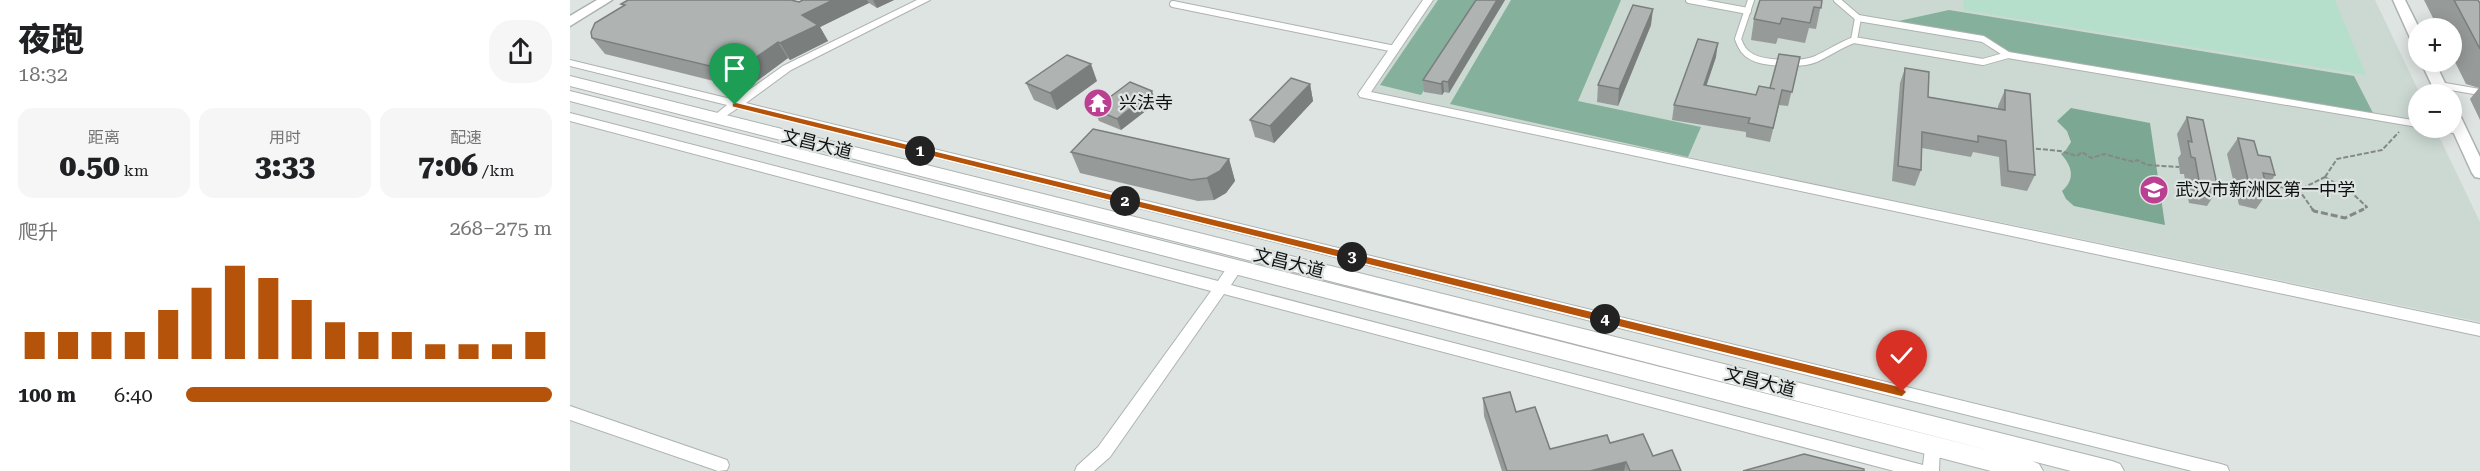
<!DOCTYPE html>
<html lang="zh">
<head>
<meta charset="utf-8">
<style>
	:root { --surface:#fff; --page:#f6f6f6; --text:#202124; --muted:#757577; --accent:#b45309 }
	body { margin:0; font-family:"Roboto Serif","Noto Sans SC",serif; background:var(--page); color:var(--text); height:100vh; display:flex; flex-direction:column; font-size:22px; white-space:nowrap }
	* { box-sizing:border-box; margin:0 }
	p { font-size:20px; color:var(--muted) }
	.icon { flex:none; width:33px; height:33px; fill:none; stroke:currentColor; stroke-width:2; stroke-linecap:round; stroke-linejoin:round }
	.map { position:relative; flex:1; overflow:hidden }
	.drawer { display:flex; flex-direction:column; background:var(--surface); width:570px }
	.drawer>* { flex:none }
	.tools { position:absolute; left:1838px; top:18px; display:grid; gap:12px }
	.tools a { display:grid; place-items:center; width:54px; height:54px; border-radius:50%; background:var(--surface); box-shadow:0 3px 15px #0003; font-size:30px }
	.pin { position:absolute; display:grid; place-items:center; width:51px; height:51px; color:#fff; margin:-62px -26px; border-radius:50% 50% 50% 0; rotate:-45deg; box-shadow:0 0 6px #0007 }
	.pin .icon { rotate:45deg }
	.km { position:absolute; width:30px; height:30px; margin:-15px; border-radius:50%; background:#222; color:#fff; font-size:16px; line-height:30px; text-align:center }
	.round { display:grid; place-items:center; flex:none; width:63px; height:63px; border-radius:24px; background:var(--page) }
	.summary { display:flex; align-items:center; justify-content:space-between; height:102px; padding:0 18px }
	h1 { font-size:33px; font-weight:800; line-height:45px }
	.stats { display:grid; grid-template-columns:repeat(3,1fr); gap:9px; height:102px; padding:6px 18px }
	.stats div { display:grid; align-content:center; border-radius:15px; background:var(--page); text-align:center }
	.stats b { font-size:30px; font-weight:800 }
	.stats small { font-size:16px; font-weight:400 }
	.stats p { font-size:16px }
	.chart { height:168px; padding:12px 18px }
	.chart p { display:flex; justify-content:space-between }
	.chart svg { width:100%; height:108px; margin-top:6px; stroke:var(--accent); stroke-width:6 }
	ul { padding:0 18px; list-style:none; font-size:20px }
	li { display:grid; grid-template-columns:96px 72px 1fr; align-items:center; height:45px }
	li i { height:15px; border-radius:8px; background:var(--accent) }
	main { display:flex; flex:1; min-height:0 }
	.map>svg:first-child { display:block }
</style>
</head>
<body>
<main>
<section class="drawer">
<div class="summary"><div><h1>夜跑</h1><p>18:32</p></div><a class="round"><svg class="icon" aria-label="share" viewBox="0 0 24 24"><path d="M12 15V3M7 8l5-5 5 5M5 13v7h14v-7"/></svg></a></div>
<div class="stats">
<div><p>距离</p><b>0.50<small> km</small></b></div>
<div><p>用时</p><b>3:33</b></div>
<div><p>配速</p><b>7:06<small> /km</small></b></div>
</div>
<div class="chart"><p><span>爬升</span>268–275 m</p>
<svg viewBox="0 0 160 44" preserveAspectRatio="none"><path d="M5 44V33M15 44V33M25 44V33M35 44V33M45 44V24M55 44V15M65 44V6M75 44V11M85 44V20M95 44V29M105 44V33M115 44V33M125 44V38M135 44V38M145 44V38M155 44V33"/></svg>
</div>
<ul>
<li><b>100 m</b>6:40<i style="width:100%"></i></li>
</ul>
</section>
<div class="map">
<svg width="1910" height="471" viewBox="0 0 1910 471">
	<rect width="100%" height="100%" fill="#dee4e1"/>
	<polygon fill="#ccd9d2" points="864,0 1805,0 1850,94 1848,94 1848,128 1865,128 1910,222 1910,322 800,91"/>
	<polygon fill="#b5dfcb" points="1394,0 1765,0 1796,75 1393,10"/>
	<g fill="#85b19c">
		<polygon points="868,0 910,0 851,95 810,85"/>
		<polygon points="941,0 1051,0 1008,101 1131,127 1118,157 880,104"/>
		<polygon points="1379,10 1784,76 1803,113 1441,52 1413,37 1324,22"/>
	</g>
	<path fill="#7ca893" d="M1501,108l79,15 15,102 -91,-19 -8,-7 -4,-8c14,-12 10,-25 -1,-37l5,-4 5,-8 -4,-11 -10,-10z"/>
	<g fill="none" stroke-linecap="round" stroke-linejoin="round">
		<g stroke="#adb2b0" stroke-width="8">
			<g id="service">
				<polyline points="1119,0 1178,11"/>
				<path d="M1181,0l-13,39c3,8 6,14 14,18 13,7 51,8 64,2 13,-6 24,-14 38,-19"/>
				<polyline points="1267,0 1288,18"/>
				<polyline points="603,4 825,49"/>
				<polygon points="1288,18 1413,39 1438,55 1413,62 1284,40"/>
				<polyline points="1438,55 1848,124"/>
				<polyline points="1869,85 1910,92"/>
				<polyline points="1872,128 1890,131"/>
			</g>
		</g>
		<g stroke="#adb2b0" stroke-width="2">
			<g id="minor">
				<polygon points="347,0 360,0 221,70 176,103 1651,464 1657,466 1659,471 1622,471 168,108 147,122 141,118 157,105 0,66 0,60 165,100 213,66"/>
				<polygon points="853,0 863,0 801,92 1910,324 1910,336 790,97 788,94"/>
				<path d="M0,113l648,168c6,-8 11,-21 23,-18l2,4 -12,18 692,180 3,-24 6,-2 6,2 2,5 -1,25h-45l-670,-177 -114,163 -16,14h-19l2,-5 21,-19 113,-156 -641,-170z"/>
				<polygon points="0,406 157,460 159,465 157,470 148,471 0,420"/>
			</g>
		</g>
		<g stroke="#adb2b0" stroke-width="3">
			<g id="tertiary">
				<polygon points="27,0 42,0 0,26 0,16"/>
				<polygon points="1823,0 1835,0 1849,28 1848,44 1841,40"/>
				<polygon points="1851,62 1865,62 1880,94 1866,94"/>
				<polygon points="1881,106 1888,111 1910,157 1910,178 1905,177 1902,173 1881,127"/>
			</g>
		</g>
		<g stroke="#adb2b0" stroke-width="2">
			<polygon id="secondary" points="0,76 1542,461 1550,464 1554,471 1501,471 1462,461 1469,464 1473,471 1421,471 0,101 0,91 1426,452 0,86"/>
		</g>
		<g stroke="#848886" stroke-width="2" stroke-dasharray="5 2" stroke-linecap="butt">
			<polyline points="1459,148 1490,151 1507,156 1512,152 1521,158 1534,154 1564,162 1567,160 1577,165 1609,167"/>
			<polyline points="1755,177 1782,193 1797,207 1791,210"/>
			<polyline points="1755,177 1767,159 1812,150 1829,132"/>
			<polyline points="1696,185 1729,190"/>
			<polyline points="1743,210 1729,190 1755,177"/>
		</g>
		<polyline stroke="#848886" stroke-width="3" stroke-dasharray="7 3" stroke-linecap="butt" points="1742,209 1744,211 1775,218 1794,209"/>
		<use href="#service" stroke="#fff" stroke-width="6"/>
		<use href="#minor" fill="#fff" fill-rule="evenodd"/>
		<use href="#tertiary" fill="#fff" fill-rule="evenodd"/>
		<use href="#secondary" fill="#fff" fill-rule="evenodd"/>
	</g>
	<g fill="#969b99">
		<polygon points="233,0 324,0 307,8 299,3 250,27 258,41 220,60 218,58 176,89 35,54 22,38 53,6 51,4 229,2"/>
		<polygon points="906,0 935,0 879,93 874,92 872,95 854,92 853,80"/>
		<polygon points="1252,0 1246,29 1239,28 1235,43 1208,38 1206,44 1181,40 1184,19"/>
		<polygon points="1854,0 1908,0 1910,3 1910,120 1900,99 1909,88 1896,84 1881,54 1881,28 1868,28"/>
		<polygon points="1081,25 1048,106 1027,102 1028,85"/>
		<polygon points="1146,57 1136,86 1186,95 1200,88 1230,57 1218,106 1209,105 1200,142 1176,137 1176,132 1102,120 1104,105"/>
		<polygon points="1335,68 1358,97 1428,109 1428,106 1435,90 1465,175 1457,191 1431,186 1429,157 1403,152 1401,157 1352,148 1351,170 1345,186 1322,181 1330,83"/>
		<polygon points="527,81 487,110 464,100 456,83"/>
		<polygon points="740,84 743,101 704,143 685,137 680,120"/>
		<polygon points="582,91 586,103 551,130 529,121 524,109"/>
		<polygon points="1617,117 1648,189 1637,206 1619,203 1614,174 1610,174 1608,158 1611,154 1607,134"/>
		<polygon points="1668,138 1688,155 1705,175 1697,188 1698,192 1686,209 1669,205 1657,154"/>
		<polygon points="501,152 659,159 665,181 656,193 644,200 628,201 510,173"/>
		<polygon points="913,398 946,412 980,449 1040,443 1083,456 1111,471 932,471 914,416"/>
	</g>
	<g fill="#7a7e7d">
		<polygon points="263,0 297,0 299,3 250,27 258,41 220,60 210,43 232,15"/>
		<polygon points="303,0 324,0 307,8"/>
		<polygon points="927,0 935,0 879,93 878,82"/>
		<polygon points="1083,9 1081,25 1048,106 1049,89"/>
		<polygon points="208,42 218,58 176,89 165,72"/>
		<polygon points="1148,43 1146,57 1132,99 1134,85"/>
		<polygon points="521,64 527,81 487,110 480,93"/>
		<polygon points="873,81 874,92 872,95 871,84"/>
		<polygon points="740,84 743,101 704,143 700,126"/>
		<polygon points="582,91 586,103 551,130 547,119"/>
		<polygon points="659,159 665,181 656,193 644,200 637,178"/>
		<polygon points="1056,462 1054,471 1020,471"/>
	</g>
	<g fill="#afb4b2" stroke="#7a7e7d" stroke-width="1.5">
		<polygon points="58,0 221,0 229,2 233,0 263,0 232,15 248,25 210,43 208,42 165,72 22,38 21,32 25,23 55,5 51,4"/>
		<polygon points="906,0 927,0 878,82 873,81 871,84 853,80"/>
		<polygon points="1190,0 1252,0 1251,8 1244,7 1240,23 1212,18 1210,24 1184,19"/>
		<polygon points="1884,0 1908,0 1910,3 1910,49"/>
		<polygon points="1063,5 1083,9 1049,89 1028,85"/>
		<polygon points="1128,39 1148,43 1134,85 1186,95 1189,86 1205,89 1200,88 1209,54 1230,57 1222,92 1212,90 1203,128 1178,123 1180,118 1104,105"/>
		<polygon points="497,55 521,64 480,93 456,83"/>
		<polygon points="1335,68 1359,72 1358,97 1435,110 1435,90 1460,94 1465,175 1438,171 1436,141 1408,136 1408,142 1352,132 1351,170 1328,166"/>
		<polygon points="721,78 740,84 700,126 680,120"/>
		<polygon points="560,82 582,91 547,119 524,109"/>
		<polygon points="1617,117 1633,120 1648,189 1630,186 1625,158 1621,157 1618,141 1622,142"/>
		<polygon points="523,129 659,159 650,171 637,178 621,180 501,152"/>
		<polygon points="1668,138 1684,141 1688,155 1700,157 1705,175 1693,173 1698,192 1680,188"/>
		<polygon points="940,392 946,412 965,407 980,449 1037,435 1040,443 1073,434 1083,456 1102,450 1111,471 1060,471 1056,462 1020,471 937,471 913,398"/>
		<polygon points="1234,454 1294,469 1294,471 1173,471"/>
	</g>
	<polygon fill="#b45309" stroke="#fff" stroke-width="1.5" points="165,102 1332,387 1337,392 1332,397 162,107 162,103"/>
	<defs>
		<g id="temple-disc" transform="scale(1.5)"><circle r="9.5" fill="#bc4091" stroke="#dee4e1"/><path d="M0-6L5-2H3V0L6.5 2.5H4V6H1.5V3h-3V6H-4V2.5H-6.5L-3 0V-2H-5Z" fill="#fff"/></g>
		<g id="school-disc" transform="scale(1.5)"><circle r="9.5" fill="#bc4091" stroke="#dee4e1"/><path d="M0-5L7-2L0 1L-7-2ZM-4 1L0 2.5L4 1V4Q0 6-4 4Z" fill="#fff"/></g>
	</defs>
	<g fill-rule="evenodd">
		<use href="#temple-disc" x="528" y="103"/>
		<use href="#school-disc" x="1584" y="190"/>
	</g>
	<g text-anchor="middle" stroke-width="4.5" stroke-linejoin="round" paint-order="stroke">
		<g font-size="18" fill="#0f1110" stroke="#dee4e1" text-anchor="start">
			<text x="549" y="109">兴法寺</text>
			<text x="1605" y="196">武汉市新洲区第一中学</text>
		</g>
		<g font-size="18" fill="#0f1110" stroke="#dee4e1">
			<text transform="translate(247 144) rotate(14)" y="6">文昌大道</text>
			<text transform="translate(719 263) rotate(14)" y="6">文昌大道</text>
			<text transform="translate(1190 382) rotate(14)" y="6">文昌大道</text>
		</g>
	</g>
</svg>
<div class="tools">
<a>+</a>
<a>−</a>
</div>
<div class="pin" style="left:165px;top:105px;background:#1e9e55"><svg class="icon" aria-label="arrive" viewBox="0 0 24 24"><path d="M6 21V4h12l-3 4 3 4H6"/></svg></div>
<div class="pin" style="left:1332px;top:392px;background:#d93025"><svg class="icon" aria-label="check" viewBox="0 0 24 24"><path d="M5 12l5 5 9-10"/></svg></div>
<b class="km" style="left:350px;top:151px">1</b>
<b class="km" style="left:555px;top:201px">2</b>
<b class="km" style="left:782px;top:257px">3</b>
<b class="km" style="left:1035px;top:319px">4</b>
</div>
</main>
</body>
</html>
